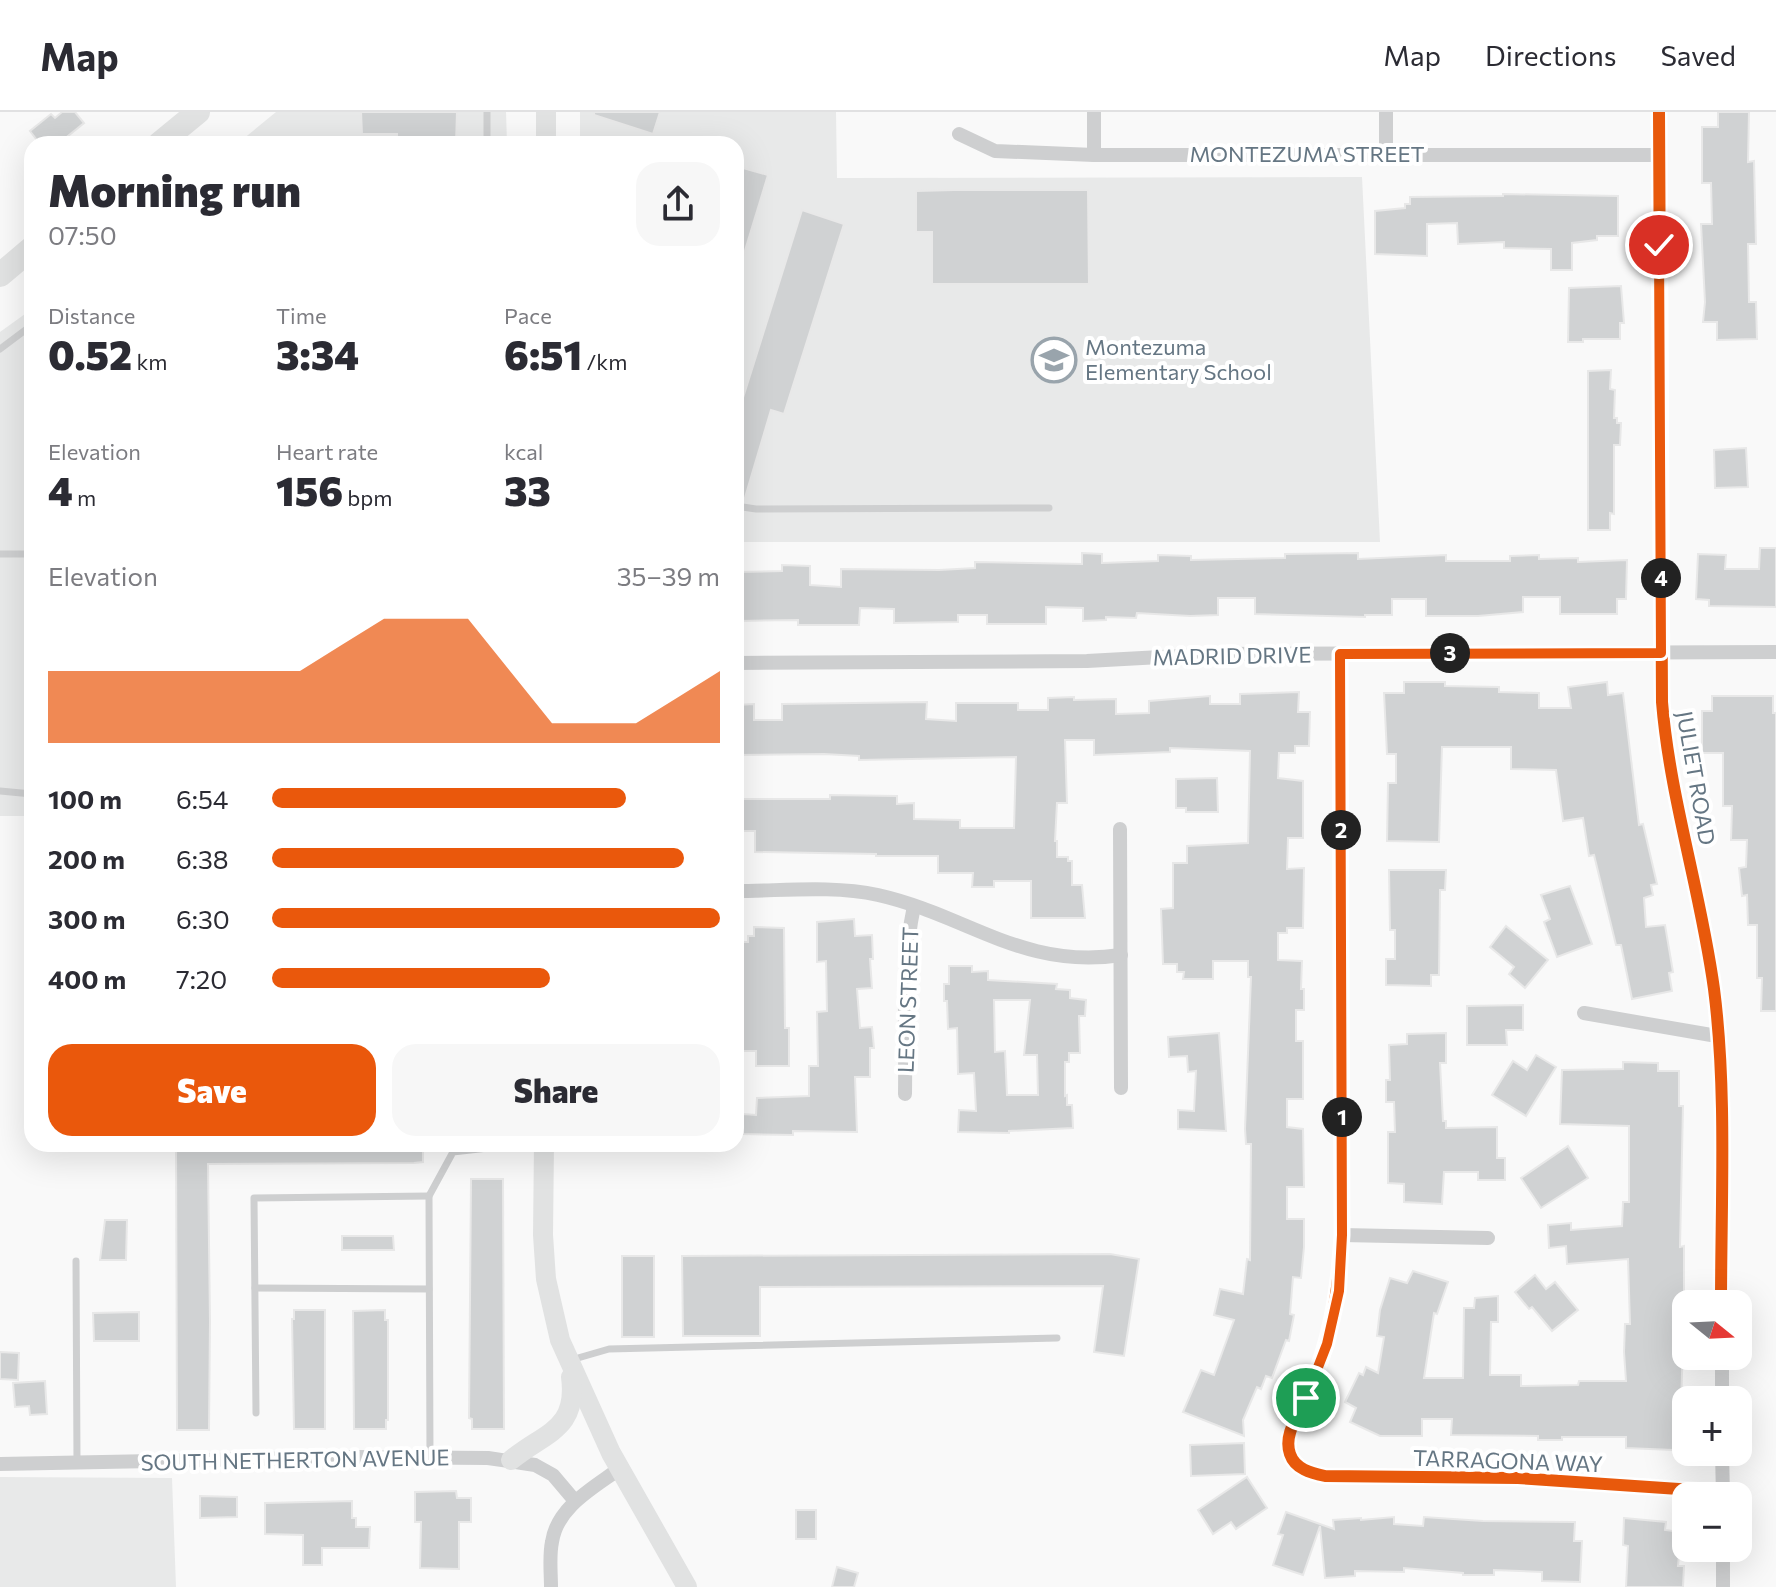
<!DOCTYPE html>
<html lang="en">
<head>
<meta charset="utf-8">
<style>
	:root { --surface:#fff; --page:#f7f7f7; --text:#2b2b33; --muted:#7c7c81; --line:#e1e1e2; --accent:#ea580c }
	body { margin:0; font-family:Commissioner,sans-serif; background:var(--page); color:var(--text); height:100vh; display:flex; flex-direction:column; font-size:30px; white-space:nowrap }
	* { box-sizing:border-box; margin:0 }
	p { font-size:26px; color:var(--muted) }
	.icon { flex:none; width:44px; height:44px; fill:none; stroke:currentColor; stroke-width:2; stroke-linecap:round; stroke-linejoin:round }
	.map { position:relative; flex:1; overflow:hidden }
	.drawer { position:absolute; left:24px; top:24px; width:720px; height:1016px; display:flex; flex-direction:column; background:var(--surface); border-radius:24px; box-shadow:0 8px 32px #0002 }
	.drawer>* { flex:none }
	.needle { width:52px; rotate:108deg }
	.fabs { position:absolute; left:1672px; top:1178px; display:grid; gap:16px }
	.fabs a { display:grid; place-items:center; width:80px; height:80px; border-radius:16px; background:var(--surface); box-shadow:0 8px 32px #0002; font-size:40px }
	.pin { position:absolute; display:grid; place-items:center; width:68px; height:68px; color:#fff; margin:-34px; border:4px solid #fff; border-radius:50%; box-shadow:0 2px 8px #0007 }
	.km { position:absolute; width:40px; height:40px; margin:-20px; border-radius:50%; background:#222; color:#fff; font-size:22px; line-height:40px; text-align:center }
	.round { display:grid; place-items:center; flex:none; width:84px; height:84px; border-radius:24px; background:var(--page) }
	.overview { display:flex; align-items:center; justify-content:space-between; height:136px; padding:0 24px }
	h1 { font-size:44px; font-weight:800; line-height:60px }
	.stats { display:grid; grid-template-columns:repeat(3,1fr); gap:12px; height:136px; padding:8px 24px }
	.stats div { display:grid; align-content:center }
	.stats b { font-size:40px; font-weight:800 }
	.stats small { font-size:22px; font-weight:400 }
	.stats p { font-size:22px }
	.chart { height:224px; padding:16px 24px }
	.chart p { display:flex; justify-content:space-between }
	.chart svg { width:100%; height:144px; margin-top:8px; fill:var(--accent); opacity:.7 }
	.cta { display:flex; gap:16px; margin-top:auto; padding:16px 24px }
	.cta a { flex:1; height:92px; border-radius:24px; background:var(--accent); color:#fff; font-size:32px; font-weight:800; line-height:92px; text-align:center }
	.cta a+a { background:var(--page); color:var(--text) }
	ul { padding:0 24px; list-style:none; font-size:26px }
	li { display:grid; grid-template-columns:128px 96px 1fr; align-items:center; height:60px }
	li i { height:20px; border-radius:10px; background:var(--accent) }
	header { display:flex; align-items:center; gap:48px; box-sizing:border-box; height:112px; padding:0 40px; background:var(--surface); border-bottom:2px solid var(--line) }
	header strong { font-size:38px }
	nav { display:flex; gap:44px; margin-inline-start:auto; font-size:28px }
	.map>svg:first-child { display:block }
</style>
</head>
<body>
<header>
<strong>Map</strong>
<nav><a>Map</a><a>Directions</a><a>Saved</a></nav>
</header>
<div class="map">
<svg width="1776" height="1475" viewBox="0 0 1776 1475">
	<rect width="100%" height="100%" fill="#f9f9f9"/>
	<g fill="#e8e9e9">
		<polygon points="276,0 506,0 507,32 237,32"/>
		<polygon points="580,0 836,0 837,66 1362,65 1380,430 736,430 736,32 580,32"/>
		<polygon points="32,197 32,704 0,704 0,220"/>
		<polygon points="0,1365 172,1366 176,1475 0,1475"/>
	</g>
	<g fill="#d0d2d3" stroke="#e8e8e8" stroke-width="2" fill-rule="evenodd">
		<polygon points="62,0 75,0 84,11 58,32 40,32 30,19 51,2 55,6"/>
		<polygon points="361,0 457,0 456,32 397,32 397,22 362,22"/>
		<polygon points="594,0 660,0 653,22 594,3"/>
		<polygon points="1718,0 1749,0 1748,50 1754,49 1756,132 1748,132 1749,190 1756,190 1757,227 1717,228 1717,210 1703,210 1705,190 1701,112 1712,112 1711,71 1702,71 1702,15 1718,15"/>
		<polygon points="736,54 768,63 740,155 736,154"/>
		<polygon points="954,78 1088,78 1089,172 932,172 932,120 916,120 916,79"/>
		<polygon points="1503,82 1618,84 1618,124 1597,124 1597,128 1572,131 1572,158 1551,158 1551,137 1504,136 1504,130 1458,132 1457,111 1427,112 1427,144 1375,142 1375,99 1405,96 1405,92 1410,92 1410,85 1503,84"/>
		<polygon points="802,98 844,112 784,302 771,298 744,389 736,388 736,308"/>
		<polygon points="1621,174 1624,211 1620,211 1620,227 1583,227 1583,230 1568,230 1569,176"/>
		<polygon points="1611,258 1610,277 1615,278 1614,306 1617,306 1617,311 1621,311 1620,333 1614,333 1614,402 1610,401 1610,418 1588,418 1588,259"/>
		<polygon points="1746,336 1748,375 1715,376 1714,338"/>
		<polygon points="1760,436 1776,436 1776,495 1709,494 1709,488 1696,487 1698,442 1726,443 1725,457 1759,457"/>
		<polygon points="1082,441 1102,442 1102,451 1158,449 1158,443 1191,444 1191,448 1285,446 1285,442 1358,441 1358,447 1446,443 1446,449 1510,449 1510,444 1539,443 1539,447 1578,446 1578,450 1627,448 1626,487 1617,487 1617,502 1560,502 1560,485 1523,485 1523,500 1478,504 1426,504 1426,487 1392,487 1392,503 1365,503 1365,505 1255,502 1255,486 1218,486 1218,503 1190,504 1137,501 1136,506 1106,505 1106,508 1083,509 1083,496 1046,495 1046,512 987,512 987,503 958,503 958,510 894,511 894,497 860,496 859,513 798,513 798,508 739,509 736,460 782,459 782,453 810,454 810,473 841,475 841,457 939,458 975,456 975,450 1082,452"/>
		<polygon points="1404,570 1445,570 1445,574 1499,575 1499,580 1539,581 1539,596 1571,596 1568,575 1607,570 1608,583 1623,581 1639,713 1643,712 1657,772 1651,773 1653,783 1644,786 1646,815 1665,813 1673,860 1669,861 1672,879 1632,887 1621,833 1616,833 1594,743 1589,744 1583,706 1563,709 1556,658 1511,657 1511,635 1442,635 1439,730 1387,729 1388,671 1396,671 1396,642 1387,642 1384,581 1404,581"/>
		<polygon points="1299,580 1298,600 1310,600 1309,634 1295,634 1295,641 1279,641 1278,666 1303,669 1303,726 1288,726 1287,757 1304,756 1303,816 1287,816 1287,821 1278,821 1278,848 1302,849 1301,877 1304,877 1304,898 1296,898 1296,929 1303,929 1303,987 1287,987 1287,1015 1303,1017 1304,1075 1287,1075 1287,1107 1304,1107 1304,1135 1301,1166 1293,1165 1290,1202 1294,1203 1289,1229 1286,1228 1272,1266 1266,1264 1261,1277 1257,1275 1243,1308 1244,1324 1183,1300 1201,1258 1214,1263 1234,1208 1214,1203 1220,1177 1243,1182 1247,1147 1250,1148 1251,1032 1246,1032 1245,1017 1251,865 1248,865 1248,849 1213,849 1213,867 1183,867 1184,860 1177,860 1177,852 1163,852 1161,797 1173,796 1173,751 1187,751 1187,734 1248,731 1250,639 1170,636 1170,640 1094,643 1094,628 1065,628 1067,691 1057,691 1055,729 1057,729 1057,745 1068,745 1068,749 1072,749 1072,773 1082,773 1085,806 1031,806 1031,769 994,769 994,775 972,775 973,761 938,761 938,744 876,744 876,742 755,740 755,719 739,719 740,687 830,687 830,683 897,684 897,692 914,691 914,707 960,708 960,716 1014,716 1016,645 859,648 859,644 824,642 736,643 736,593 754,592 754,608 782,608 782,592 927,590 926,607 956,609 956,591 1018,591 1018,598 1048,598 1048,586 1074,585 1074,588 1116,587 1116,602 1149,601 1149,589 1210,584 1210,592 1240,592 1240,582"/>
		<polygon points="1712,584 1773,584 1773,601 1776,601 1776,899 1761,899 1762,866 1757,866 1757,813 1748,813 1747,783 1742,784 1739,756 1746,755 1747,728 1731,728 1732,694 1723,694 1723,641 1702,641 1702,599 1712,599"/>
		<polygon points="1217,666 1218,700 1186,700 1186,696 1176,696 1176,667"/>
		<polygon points="1389,758 1446,758 1445,778 1440,778 1439,863 1431,863 1431,874 1386,873 1386,847 1395,847 1395,818 1390,818"/>
		<polygon points="1570,774 1592,832 1557,845 1544,810 1550,807 1541,783"/>
		<polygon points="854,807 855,824 872,823 873,847 870,847 872,876 857,877 860,916 872,915 874,936 870,936 870,965 855,965 857,1020 793,1019 793,1023 743,1022 743,1002 756,1003 757,986 809,984 809,954 818,954 817,900 827,899 826,849 817,850 817,810"/>
		<polygon points="1506,814 1548,848 1525,876 1509,862 1514,855 1490,835"/>
		<polygon points="754,815 784,816 785,916 789,916 789,954 756,954 756,939 736,939 736,830 748,830 748,824 754,824"/>
		<path d="M949,854h23v6l16,-1v9l69,4 -1,5 14,1v8l16,2 -1,16h-6l1,37h-11v9h-4v34l2,-1v10h5l1,23 -64,3v2l-51,-1 1,-22 17,1 -2,-38 -16,1 -1,-46 -9,1 -1,-28h-3v-17h5zM994,888h36l-6,55h13l1,40h-31l-2,-44 -10,1z"/>
		<polygon points="1523,893 1523,918 1506,918 1507,933 1467,933 1467,894"/>
		<polygon points="1219,921 1226,1019 1178,1017 1178,998 1194,999 1196,959 1188,960 1187,944 1169,945 1168,925"/>
		<polygon points="1446,921 1446,951 1440,951 1443,1009 1446,1009 1446,1016 1497,1015 1497,1046 1505,1046 1505,1068 1478,1068 1478,1060 1444,1060 1442,1092 1404,1090 1404,1072 1388,1071 1388,1020 1395,1020 1394,990 1386,990 1386,968 1390,968 1389,933 1407,932 1407,922"/>
		<polygon points="1536,943 1556,955 1526,1004 1492,983 1513,949 1527,958"/>
		<polygon points="1623,950 1658,951 1658,959 1679,959 1679,994 1683,994 1680,1135 1684,1134 1684,1198 1680,1326 1674,1326 1673,1338 1626,1336 1626,1325 1562,1325 1562,1328 1538,1328 1538,1324 1451,1323 1452,1307 1422,1307 1422,1324 1380,1324 1350,1310 1356,1296 1345,1290 1359,1261 1363,1263 1366,1255 1378,1261 1384,1225 1377,1224 1380,1198 1390,1166 1407,1171 1413,1159 1448,1170 1437,1202 1434,1201 1424,1266 1463,1266 1464,1196 1474,1196 1475,1186 1498,1184 1498,1210 1491,1210 1490,1263 1521,1263 1521,1274 1578,1273 1579,1269 1626,1269 1624,1240 1625,1212 1630,1212 1628,1147 1567,1152 1566,1134 1549,1136 1548,1113 1571,1111 1571,1118 1622,1114 1623,1090 1629,1090 1629,1014 1560,1012 1562,958 1623,957"/>
		<polygon points="176,1032 423,1032 423,1050 414,1051 208,1052 210,1209 209,1318 177,1318"/>
		<polygon points="1568,1034 1588,1066 1541,1096 1521,1066"/>
		<polygon points="471,1067 503,1067 504,1317 472,1317 472,1307 469,1306"/>
		<polygon points="105,1108 127,1108 126,1148 100,1148"/>
		<polygon points="342,1124 393,1124 394,1138 342,1138"/>
		<polygon points="1110,1142 1139,1147 1124,1244 1094,1240 1103,1174 760,1175 760,1224 683,1224 682,1144"/>
		<rect x="622" y="1144" width="32" height="81"/>
		<polygon points="1535,1163 1546,1177 1555,1170 1578,1198 1552,1219 1532,1195 1529,1197 1515,1180"/>
		<polygon points="294,1198 325,1198 325,1317 294,1317 292,1207 294,1207"/>
		<polygon points="385,1198 385,1208 388,1208 388,1308 386,1308 386,1317 354,1317 353,1199"/>
		<polygon points="139,1200 139,1229 94,1229 93,1201"/>
		<polygon points="0,1240 19,1241 18,1268 0,1267"/>
		<polygon points="45,1269 47,1302 30,1303 29,1294 15,1295 13,1271"/>
		<polygon points="1244,1331 1245,1362 1191,1364 1190,1333"/>
		<polygon points="1247,1365 1267,1396 1236,1417 1231,1410 1213,1422 1198,1398"/>
		<polygon points="456,1379 457,1386 471,1386 471,1410 459,1410 459,1457 420,1456 421,1410 415,1410 415,1380"/>
		<polygon points="200,1384 237,1385 237,1405 200,1406"/>
		<polygon points="352,1389 352,1406 356,1406 356,1415 370,1415 369,1436 322,1436 322,1453 303,1453 303,1423 265,1422 265,1391"/>
		<rect x="796" y="1398" width="20" height="29"/>
		<polygon points="1286,1400 1334,1417 1333,1408 1361,1406 1361,1408 1394,1405 1394,1412 1423,1414 1424,1405 1483,1409 1575,1410 1574,1429 1582,1429 1580,1470 1542,1469 1542,1460 1494,1458 1494,1463 1463,1463 1463,1461 1404,1456 1404,1460 1355,1459 1355,1464 1325,1466 1320,1414 1303,1463 1273,1453 1283,1423 1278,1422"/>
		<polygon points="1624,1406 1666,1410 1665,1418 1681,1420 1678,1454 1684,1454 1683,1475 1626,1475 1628,1434 1623,1433"/>
		<polygon points="837,1455 858,1461 854,1475 832,1475"/>
	</g>
	<g fill="none" stroke-linecap="round" stroke-linejoin="round">
		<g stroke="#cecfd0" stroke-width="7">
			<polyline points="487,32 487,0"/>
			<polyline points="0,237 32,213"/>
			<polyline points="736,394 756,397 1049,396"/>
			<polyline points="0,442 32,442"/>
			<polyline points="0,679 32,682"/>
			<polyline points="76,1149 77,1351"/>
			<polyline points="255,1176 429,1177"/>
			<polyline points="571,1248 609,1237 1057,1226"/>
			<polyline points="256,1301 254,1086 429,1084"/>
			<polyline points="430,1346 429,1084 453,1040 524,1032"/>
		</g>
		<g stroke="#cecfd0" stroke-width="14">
			<polyline points="1094,0 1094,43"/>
			<path d="M1659,0l3,590c8,97 39,190 52,287 13,101 7,212 7,315"/>
			<polyline points="959,22 995,39 1094,43 1659,43"/>
			<polyline points="1386,41 1386,0"/>
			<path d="M1340,542l2,581c-4,61 -11,105 -35,162 -8,18 -24,37 -17,57 5,15 21,19 35,22l193,2 205,14"/>
			<polyline points="736,551 1087,549 1216,542 1776,540"/>
			<polyline points="1120,717 1121,976"/>
			<path d="M736,779c46,0 96,-6 142,4 89,20 145,75 243,60"/>
			<polyline points="1584,901 1717,924"/>
			<path d="M905,982c1,-63 -4,-127 9,-188"/>
			<polyline points="1342,1123 1488,1126"/>
			<polyline points="1722,1244 1722,1288"/>
			<polyline points="1722,1340 1723,1384"/>
			<polyline points="0,1352 357,1345 488,1346 535,1353 553,1363 575,1389"/>
			<polyline points="1723,1436 1723,1475"/>
			<path d="M551,1475c0,-14 -2,-31 1,-45 5,-35 41,-54 67,-73"/>
		</g>
		<g stroke="#e1e2e2" stroke-width="20">
			<polyline points="546,0 546,32"/>
			<polyline points="544,1032 543,1123 546,1167 560,1228 611,1341 687,1475"/>
			<path d="M511,1348c34,-28 67,-30 60,-83"/>
		</g>
		<g stroke="#e1e2e2" stroke-width="24">
			<polyline points="159,32 198,0"/>
			<polyline points="0,163 32,136"/>
		</g>
		<g stroke="#fff" stroke-width="17">
			<g id="cycleway">
				<path d="M1659,0l3,590c8,97 39,190 52,287 13,101 7,212 7,315"/>
				<path d="M1340,542l2,581c-4,61 -11,105 -35,162 -8,18 -24,37 -17,57 5,15 21,19 35,22l193,2 205,14"/>
			</g>
		</g>
		<use href="#cycleway" stroke="#e8590c" stroke-width="12"/>
	</g>
	<g fill="none" stroke-linecap="round" stroke-linejoin="round">
		<g stroke="#fff" stroke-width="16">
			<polyline id="route" points="1306,1286 1327,1232 1339,1179 1342,1123 1340,542 1661,541 1659,133"/>
		</g>
		<use href="#route" stroke="#ea580c" stroke-width="10"/>
	</g>
	<defs>
		<g id="school-ring" transform="scale(2.3)"><circle r="9.5" fill="#fff" stroke="#99a4ac" stroke-width="1.5"/><path d="M0-5L7-2L0 1L-7-2ZM-4 1L0 2.5L4 1V4Q0 6-4 4Z" fill="#99a4ac"/></g>
	</defs>
	<g fill-rule="evenodd">
		<use href="#school-ring" x="1054" y="248"/>
	</g>
	<g text-anchor="middle" stroke-width="8" stroke-linejoin="round" paint-order="stroke">
		<g font-size="22" fill="#657683" stroke="#fff">
			<text x="1307" y="50">MONTEZUMA STREET</text>
			<text transform="translate(1232 544) rotate(-1)" y="8">MADRID DRIVE</text>
			<text transform="translate(1696 666) rotate(80)" y="8">JULIET ROAD</text>
			<text transform="translate(908 888) rotate(-88)" y="8">LEON STREET</text>
			<text transform="translate(295 1348) rotate(-1)" y="8">SOUTH NETHERTON AVENUE</text>
			<text transform="translate(1508 1349) rotate(2)" y="8">TARRAGONA WAY</text>
		</g>
		<g font-size="22" fill="#657683" stroke="#fff" text-anchor="start">
			<text x="1085" y="243">Montezuma<tspan x="1085" dy="25">Elementary School</tspan></text>
		</g>
	</g>
</svg>
<div class="fabs">
<a><svg class="needle" viewBox="-14 -14 28 28"><path d="M0-13l5 13h-10z" fill="#e53935"/><path d="M0 13l5-13h-10z" fill="#7c7c81"/></svg></a>
<a>+</a>
<a>−</a>
</div>
<div class="pin" style="left:1306px;top:1286px;background:#1e9e55"><svg class="icon" aria-label="arrive" viewBox="0 0 24 24"><path d="M6 21V4h12l-3 4 3 4H6"/></svg></div>
<div class="pin" style="left:1659px;top:133px;background:#d93025"><svg class="icon" aria-label="check" viewBox="0 0 24 24"><path d="M5 12l5 5 9-10"/></svg></div>
<b class="km" style="left:1342px;top:1005px">1</b>
<b class="km" style="left:1341px;top:718px">2</b>
<b class="km" style="left:1450px;top:541px">3</b>
<b class="km" style="left:1661px;top:466px">4</b>
<section class="drawer">
<div class="overview"><div><h1>Morning run</h1><p>07:50</p></div><a class="round"><svg class="icon" aria-label="share" viewBox="0 0 24 24"><path d="M12 15V3M7 8l5-5 5 5M5 13v7h14v-7"/></svg></a></div>
<div class="stats">
<div><p>Distance</p><b>0.52<small> km</small></b></div>
<div><p>Time</p><b>3:34</b></div>
<div><p>Pace</p><b>6:51<small> /km</small></b></div>
</div>
<div class="stats">
<div><p>Elevation</p><b>4<small> m</small></b></div>
<div><p>Heart rate</p><b>156<small> bpm</small></b></div>
<div><p>kcal</p><b>33</b></div>
</div>
<div class="chart"><p><span>Elevation</span>35–39 m</p>
<svg viewBox="0 0 160 44" preserveAspectRatio="none"><path d="M0 44V22L10 22L20 22L30 22L40 22L50 22L60 22L70 14L80 6L90 6L100 6L110 22L120 38L130 38L140 38L150 30L160 22V44z"/></svg>
</div>
<ul>
<li><b>100 m</b>6:54<i style="width:79%"></i></li>
<li><b>200 m</b>6:38<i style="width:92%"></i></li>
<li><b>300 m</b>6:30<i style="width:100%"></i></li>
<li><b>400 m</b>7:20<i style="width:62%"></i></li>
</ul>
<div class="cta"><a>Save</a><a>Share</a></div>
</section>
</div>
</body>
</html>
